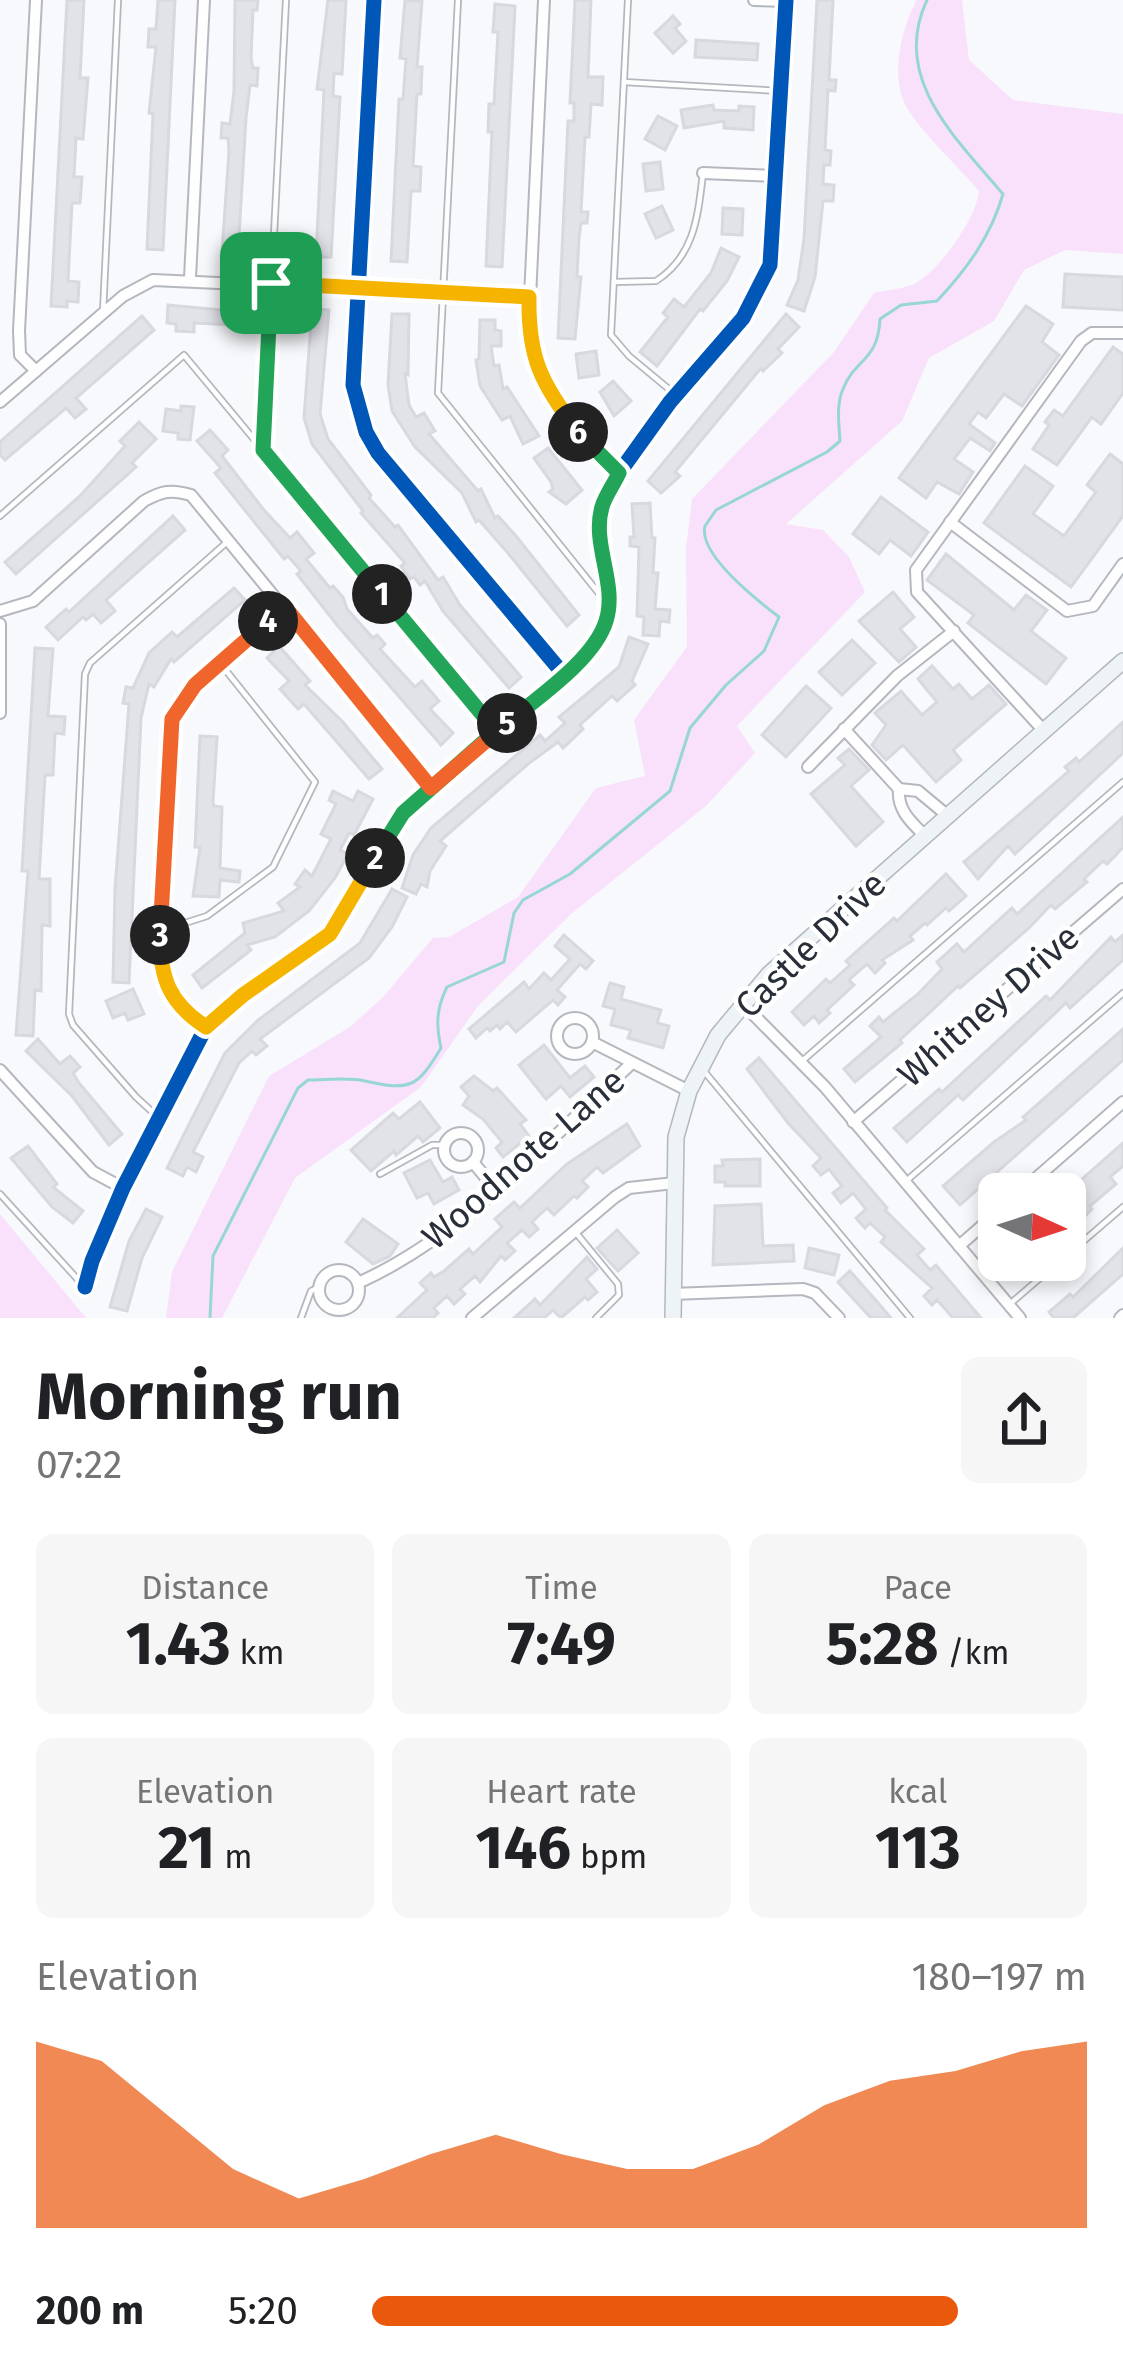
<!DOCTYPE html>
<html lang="en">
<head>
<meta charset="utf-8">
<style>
	:root { --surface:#fff; --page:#f6f6f6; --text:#202124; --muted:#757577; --accent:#ea580c }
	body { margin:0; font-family:"Fira Sans",sans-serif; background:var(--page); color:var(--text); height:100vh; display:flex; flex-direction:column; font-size:45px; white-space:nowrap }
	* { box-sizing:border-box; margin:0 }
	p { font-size:39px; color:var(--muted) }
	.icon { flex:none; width:66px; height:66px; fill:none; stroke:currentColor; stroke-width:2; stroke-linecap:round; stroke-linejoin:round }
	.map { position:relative; height:1318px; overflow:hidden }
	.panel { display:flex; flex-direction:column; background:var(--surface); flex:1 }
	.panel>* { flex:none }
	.needle { width:78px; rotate:93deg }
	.tools { position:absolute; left:978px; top:1173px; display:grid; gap:24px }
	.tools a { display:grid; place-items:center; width:108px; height:108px; border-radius:18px; background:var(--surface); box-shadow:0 6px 18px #0003; font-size:60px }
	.pin { position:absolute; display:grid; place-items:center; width:102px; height:102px; color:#fff; margin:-51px; border-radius:24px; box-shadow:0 6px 18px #0006 }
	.km { position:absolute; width:60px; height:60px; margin:-30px; border-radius:50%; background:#222; color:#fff; font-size:33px; line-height:60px; text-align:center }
	.round { display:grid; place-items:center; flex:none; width:126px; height:126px; border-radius:18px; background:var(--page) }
	.summary { display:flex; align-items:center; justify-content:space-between; height:204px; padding:0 36px }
	h1 { font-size:66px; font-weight:700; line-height:90px }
	.figures { display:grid; grid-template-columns:repeat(3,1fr); gap:18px; height:204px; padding:12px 36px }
	.figures div { display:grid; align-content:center; border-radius:18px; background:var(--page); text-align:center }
	.figures b { font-size:60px; font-weight:700 }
	.figures small { font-size:33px; font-weight:400 }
	.figures p { font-size:33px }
	.chart { height:336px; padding:24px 36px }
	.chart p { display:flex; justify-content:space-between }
	.chart svg { width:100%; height:216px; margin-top:12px; fill:var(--accent); opacity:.7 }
	ul { padding:0 36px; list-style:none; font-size:39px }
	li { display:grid; grid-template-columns:192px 144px 1fr; align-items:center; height:90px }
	li i { height:30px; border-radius:15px; background:var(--accent) }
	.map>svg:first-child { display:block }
</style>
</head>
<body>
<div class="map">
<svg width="1123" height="1318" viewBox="0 0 1123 1318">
	<rect width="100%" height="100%" fill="#f7f9fc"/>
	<g fill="#f9e1fb">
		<path d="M917,0h45l7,60 44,40 110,14v140l-58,-4 -41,20 -30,51 -65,37 -27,63 -116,103 37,6 26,27 16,35 -128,134 18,27 -49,53 -135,108 -93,92 -57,81 -126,91 -73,140h-56l6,-46 97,-196 81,-49 33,-30 50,-59 16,-1 69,-40 78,-109 49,-12 -11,-56 53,-73 -1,-98 6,-50 142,-147 40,-59c12,-3 27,-4 38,-8 26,-11 65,-68 67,-94 -19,-23 -64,-64 -75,-89 -13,-28 -2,-77 13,-102z"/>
		<polygon points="0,1214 86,1318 0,1318"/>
	</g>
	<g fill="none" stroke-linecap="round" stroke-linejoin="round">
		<path stroke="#96d6d5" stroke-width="3" d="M210,1318l3,-62 85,-168 10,-8c18,0 39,-3 57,1 45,10 52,7 76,-33 -5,-23 -5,-39 6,-61l57,-25 10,-49 9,-13 47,-26 100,-83 20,-63 36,-43 38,-34 15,-34c-21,-16 -81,-62 -74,-91 2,-3 9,-13 11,-16l111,-58 13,-11c-1,-17 -4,-36 3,-52 12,-31 35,-27 37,-70l21,-14 36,-4c30,-32 54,-65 66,-107 -47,-56 -113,-116 -76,-194"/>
	</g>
	<g fill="#e2e2e9" stroke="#d8d8df" stroke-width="3">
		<polygon points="67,0 84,0 80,78 88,78 83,139 76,138 74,177 82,177 80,203 72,203 68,281 79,282 78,302 67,301 67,307 51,306"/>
		<polygon points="158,0 175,0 163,250 147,249 153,114 149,113 156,47 148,47 149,29 156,29"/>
		<polygon points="235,0 258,0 257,10 253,10 251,58 253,68 258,68 257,86 250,85 246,118 238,253 222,252 229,151 228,138 221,138 222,123 230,124 234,91"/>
		<polygon points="328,0 346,0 342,74 334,73 333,96 340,97 331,257 316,257 324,90 317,89"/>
		<polygon points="405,0 422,1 417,67 422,67 421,94 417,94 413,166 421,167 420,191 411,191 407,262 391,261 399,99 403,99 406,59 400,58"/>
		<polygon points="575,0 591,0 588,77 603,77 602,105 591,104 589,137 585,137 581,212 588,212 587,223 581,223 579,238 577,277 581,277 575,339 558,338 568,121 574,121 574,103 570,103"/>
		<polygon points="817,0 833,0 829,80 836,80 835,91 828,90 825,150 831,151 830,165 824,165 823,184 834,185 833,201 823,201 815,277 804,311 787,305 798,280 804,239"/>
		<polygon points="495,4 515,6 502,267 486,266 492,132 488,132 489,104 494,104 498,32 493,32"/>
		<polygon points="673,16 680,24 675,28 686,41 673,53 655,33"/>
		<polygon points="696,40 758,44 757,60 695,57"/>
		<polygon points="713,105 714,110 739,111 739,106 754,107 753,130 724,128 724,121 684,128 681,110"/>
		<polygon points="658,116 677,126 665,150 645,139"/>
		<polygon points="660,162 663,189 646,191 643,164"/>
		<polygon points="662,206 673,230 656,238 645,214"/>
		<polygon points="723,208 743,209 742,235 722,234"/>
		<polygon points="721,248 739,257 727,281 703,311 700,309 657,366 640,352 668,317 663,313 674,299 684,307 711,273"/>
		<polygon points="1065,274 1123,277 1123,310 1063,307"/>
		<polygon points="168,305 263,314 262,331 238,330 238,325 194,323 194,332 176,331 176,324 167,323"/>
		<polygon points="1026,306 1053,324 1042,342 1059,355 1022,406 1004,394 986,418 978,412 969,424 995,443 990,451 970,438 954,459 973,472 959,494 937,482 926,498 899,478"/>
		<polygon points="312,309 329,310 320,414 328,439 371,495 369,498 395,527 398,525 438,580 443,577 460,605 521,677 509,688 443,611 425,581 420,585 414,577 410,579 401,566 405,563 361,513 363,511 312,444 304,418"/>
		<polygon points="392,314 409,314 408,375 405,374 409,405 416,417 424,413 435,431 429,434 478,491 481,489 495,518 498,516 516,536 579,615 567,626 507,552 479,520 476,522 462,493 415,447 392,411 388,385"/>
		<polygon points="786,314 799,327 778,349 782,353 763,371 761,368 675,472 680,476 661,493 648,481"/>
		<polygon points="142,316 154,330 76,398 86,409 75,418 66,408 5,460 0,455 0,442"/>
		<polygon points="480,320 495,320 495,330 501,331 501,346 491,346 494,366 499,365 503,389 507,387 539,436 523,444 510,416 502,420 480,386 476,360 479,359"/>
		<polygon points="1113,347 1123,354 1123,393 1101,424 1092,417 1057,465 1033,449 1049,425 1045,422 1054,410 1063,416"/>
		<polygon points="596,351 599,375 579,378 576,354"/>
		<polygon points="613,381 631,401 614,416 600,392"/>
		<polygon points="181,406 194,407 190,440 178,439 178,433 163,431 166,409 181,411"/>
		<polygon points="139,422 156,439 132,463 136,467 16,574 5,562 80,496 125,446 120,441"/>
		<polygon points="210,430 228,450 222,456 264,510 290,538 297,532 314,553 306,559 330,588 333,586 343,597 347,609 373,638 377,635 385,644 380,649 415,687 422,681 439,701 430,709 453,733 441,745 337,625 297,574 301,571 288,556 284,559 215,473 221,468 197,441"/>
		<polygon points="548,448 582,490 566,504 549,492 553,489 551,482 534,458"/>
		<polygon points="1110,454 1123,464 1123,516 1071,587 984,523 1025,466 1053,486 1033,514 1064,536 1096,492 1087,485"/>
		<polygon points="881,497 928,532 911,556 890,540 879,554 853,534"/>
		<polygon points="650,503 652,538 655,538 653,573 658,573 655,609 670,610 669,622 660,621 659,636 643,635 644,617 637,616 639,547 630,546 630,537 634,537 632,504"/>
		<polygon points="173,516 185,530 106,600 115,611 101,623 93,614 86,620 83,617 58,640 46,627 66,609 69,612"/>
		<polygon points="946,554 1014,610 1026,595 1047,610 1031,631 1066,658 1046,684 968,623 974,615 927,580"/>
		<polygon points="234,588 245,600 174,662 171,659 154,687 149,684 141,718 129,983 113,982 115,889 129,704 123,703 126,687 133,688 149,653 172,632 177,637"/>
		<polygon points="893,592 914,617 900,629 916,647 899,662 859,621"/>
		<polygon points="629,637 648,644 632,681 635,685 617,701 612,696 580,725 583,729 563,748 558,742 528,764 440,841 446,846 430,871 427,887 421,884 416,894 402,888 413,855 431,828 540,735 545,741 565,723 559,717 619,667"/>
		<polygon points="852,640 875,663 842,695 819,672"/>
		<polygon points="279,646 310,681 305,685 342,721 382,769 369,779 304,704 298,709 280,689 289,681 267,658"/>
		<polygon points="35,648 53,649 48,716 65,717 64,734 55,733 53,775 45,775 39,879 50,879 50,926 42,925 41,991 35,990 33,1036 16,1035 28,871 22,871"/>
		<polygon points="932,666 953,689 959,684 972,699 989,685 1006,704 953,750 961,760 936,782 903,745 886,760 872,745 886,725 875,713 901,691 922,715 937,702 918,679"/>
		<polygon points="806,686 831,708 786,757 762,735"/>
		<polygon points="1123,722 1123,753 1015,854 1008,846 978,879 964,862 1069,771 1065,767 1076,758 1079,762"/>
		<polygon points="200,736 217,737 213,802 214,806 222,807 220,868 240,871 239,882 220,880 219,897 193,896 200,847 195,847"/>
		<polygon points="849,749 869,770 851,786 883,822 856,846 811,794 845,765 838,758"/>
		<polygon points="333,791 353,801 358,791 373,799 354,835 349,833 340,850 348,854 335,878 309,911 275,937 247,945 251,950 202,988 193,975 245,933 243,923 284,911 278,903 300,887 295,884 305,870 312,876 331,839 321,834 336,804 329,800"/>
		<polygon points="1123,817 1123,847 1115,856 1107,864 1103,861 1084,879 1087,882 1055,909 1051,905 1029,928 960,988 958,986 900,1040 902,1043 855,1082 844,1069 881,1037 870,1026 879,1017 883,1022 918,994 942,969 937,962 957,944 964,952 1012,908 1017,914"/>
		<polygon points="946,874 966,896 949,911 946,908 927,925 925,923 910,936 913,940 882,960 885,963 875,973 867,964 849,980 854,985 827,1010 830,1013 819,1023 814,1016 804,1025 792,1012 826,979 830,983 850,965 846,961 894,918 897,921"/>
		<polygon points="392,889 407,897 392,927 369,958 260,1039 267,1046 256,1055 252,1051 239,1063 193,1152 203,1157 196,1172 187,1167 183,1176 167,1168 225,1053 257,1021 360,943"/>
		<polygon points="564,935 593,961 586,969 580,964 557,990 565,997 558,1005 553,1000 516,1032 507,1022 500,1029 497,1025 490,1031 487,1028 476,1038 469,1029 524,982 529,989 544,973 551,980 570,959 555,946"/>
		<polygon points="1123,935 1123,960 1070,1008 1066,1003 963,1100 958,1095 907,1142 894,1128 939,1089 942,1092 1046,996 1050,1000 1111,937 1115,942"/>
		<polygon points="610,983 624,987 621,999 661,1010 657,1023 669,1026 663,1048 628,1038 631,1030 611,1025 615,1009 603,1006"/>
		<polygon points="133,989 144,1014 128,1020 125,1013 113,1018 106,1001"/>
		<polygon points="1123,1029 1123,1060 960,1205 943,1186 994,1142 1026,1120 1023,1117"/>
		<polygon points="38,1039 60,1064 70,1056 80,1067 73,1073 79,1083 122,1134 109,1145 72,1096 26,1051"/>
		<polygon points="544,1045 570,1078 585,1066 594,1077 570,1097 561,1086 546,1099 519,1065"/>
		<polygon points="759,1058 887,1208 885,1210 924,1249 917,1255 930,1270 936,1265 981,1318 953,1318 937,1300 932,1305 924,1296 932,1288 881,1242 885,1237 870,1223 865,1228 856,1218 866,1209 853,1193 841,1203 833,1193 842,1186 829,1169 821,1175 813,1166 821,1158 788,1123 747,1069"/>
		<polygon points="474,1076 493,1091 497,1088 526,1120 520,1124 529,1136 503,1157 496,1148 502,1142 483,1119 463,1105 469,1096 461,1087"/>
		<polygon points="420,1102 440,1128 423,1142 418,1136 396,1155 394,1151 371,1171 351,1150 393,1113 399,1119"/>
		<polygon points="627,1124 640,1146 603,1173 597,1167 582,1181 588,1187 577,1198 574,1196 554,1215 547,1208 532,1222 538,1229 529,1237 522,1230 507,1243 515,1251 505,1260 501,1256 480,1282 475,1276 460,1289 465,1294 454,1304 447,1296 434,1308 438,1313 433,1318 397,1318 427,1290 420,1283 431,1273 434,1277 444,1271 469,1249 473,1254 502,1227 495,1219 514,1202 520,1208 567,1164"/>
		<polygon points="1123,1143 1123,1166 1110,1177 1116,1184 1090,1206 1092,1209 1083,1218 1075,1209 1065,1217 1065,1194"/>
		<polygon points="28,1146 57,1184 53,1187 83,1211 73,1223 52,1207 11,1158"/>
		<polygon points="760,1159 760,1186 725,1186 725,1182 715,1182 715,1166 723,1166 722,1160"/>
		<polygon points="430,1160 443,1182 452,1177 459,1190 434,1204 428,1193 417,1198 404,1173"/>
		<polygon points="761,1204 763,1246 793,1245 794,1261 713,1265 715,1206"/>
		<polygon points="146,1209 162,1217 142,1258 127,1311 110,1307 129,1241"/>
		<polygon points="363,1219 398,1244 390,1256 373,1264 346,1242"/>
		<polygon points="617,1230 638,1253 618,1271 597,1248"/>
		<polygon points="809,1248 839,1255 834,1275 805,1268"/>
		<polygon points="1123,1248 1123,1274 1073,1318 1054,1318 1049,1312 1070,1294 1073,1297"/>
		<polygon points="587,1257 597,1269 586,1279 597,1292 588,1300 585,1297 561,1318 553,1310 544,1318 514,1318 535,1299 540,1305"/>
		<polygon points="850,1271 879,1304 891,1318 871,1318 838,1282"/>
	</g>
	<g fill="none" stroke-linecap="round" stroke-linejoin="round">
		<g stroke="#b4b8be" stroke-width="8">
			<g id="lane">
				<polyline points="458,0 438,393 605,601"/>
				<polyline points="628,0 611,335 629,356 676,395"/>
				<polyline points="624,82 780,91"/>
				<path d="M614,282l42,-1c39,-25 42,-66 47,-108"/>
				<polyline points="103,312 118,0"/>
				<polyline points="263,450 286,0"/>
				<polyline points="0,516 184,355 495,730"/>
				<polyline points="166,929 207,916 273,867 315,782 220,663"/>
				<polyline points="801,1062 1123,782"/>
				<polyline points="703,1070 910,1318"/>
				<polyline points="159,1118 136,1097 73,1025 69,1014 85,674 90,663 226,543"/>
				<polyline points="380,1174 432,1145 445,1145"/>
				<polyline points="905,1182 1123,993"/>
				<polyline points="0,1194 81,1283"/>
				<polyline points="577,1234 618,1284 619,1295 596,1318"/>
				<polyline points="1065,1257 1123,1207"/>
				<polyline points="1011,1303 1061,1260"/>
				<polyline points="301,1318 311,1291 319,1287"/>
			</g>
		</g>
		<g stroke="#b4b8be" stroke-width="14">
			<g id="street">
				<polyline points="374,0 353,385 366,432 378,453 565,676"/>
				<path d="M544,0l-16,340c23,60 45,88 91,133"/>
				<polyline points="754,0 786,1"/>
				<polyline points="703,173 777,176"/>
				<polyline points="190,278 204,0"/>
				<polyline points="36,371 20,355 19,331 36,0"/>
				<polyline points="0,402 123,296 153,280 529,297"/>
				<polyline points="950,522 1067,611 1093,606 1123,564"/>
				<path d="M0,611l33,-10 111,-100c18,-10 27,-12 47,-6l240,293"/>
				<polyline points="0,624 0,713"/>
				<path d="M844,729l55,60c-2,21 12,33 26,47"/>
				<polyline points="1044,731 917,592 916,570 1081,341 1092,333 1123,333"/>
				<polyline points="808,767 897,676 954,631"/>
				<polyline points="899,789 918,791 948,816"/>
				<polyline points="742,1003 825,1087 1020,1318"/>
				<circle cx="575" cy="1036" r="18"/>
				<polyline points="206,1027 172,999 160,969 172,719 195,685 285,607"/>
				<polyline points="592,1042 689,1091"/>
				<polyline points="0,1070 93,1172 123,1188"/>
				<polyline points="853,1122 1123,889"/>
				<circle cx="461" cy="1150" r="17"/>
				<polyline points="473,1162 495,1189"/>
				<polyline points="1018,1194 1123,1102"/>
				<polyline points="959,1246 999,1211"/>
				<circle cx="339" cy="1290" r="20"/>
				<path d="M358,1283c107,-48 189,-142 274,-220"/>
				<polyline points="85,1287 92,1261 123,1188 206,1027 243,995 330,933 403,813 565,676 591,647 607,621 607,584 599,533 602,507 619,473 670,402 743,318 770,265 786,0"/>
				<polyline points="672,1294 803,1289 815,1293 839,1318"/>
				<polyline points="472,1318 615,1197 629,1188 674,1183"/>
				<polyline points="1120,1318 1123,1315"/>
			</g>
		</g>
		<g stroke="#b4b8be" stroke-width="18">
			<polyline id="secondary" points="673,1318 676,1137 689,1091 718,1035 769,974 1123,661"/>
		</g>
		<use href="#lane" stroke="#fefeff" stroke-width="4.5"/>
		<use href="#street" stroke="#fefeff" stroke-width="10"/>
		<use href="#secondary" stroke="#eef3f5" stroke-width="15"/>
		<g stroke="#fff" stroke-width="22">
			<g id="cycleway">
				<polyline points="374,0 353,385 366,432 378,453 565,676"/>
				<polyline points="85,1287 92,1261 123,1188 206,1027 243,995 330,933 403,813 565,676 591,647 607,621 607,584 599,533 602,507 619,473 670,402 743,318 770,265 786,0"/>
			</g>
		</g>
		<use href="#cycleway" stroke="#0057b8" stroke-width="15"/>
	</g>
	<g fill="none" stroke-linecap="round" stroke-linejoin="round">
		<g stroke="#fff" stroke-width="24">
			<polyline id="split-1" points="271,283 263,450 382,594"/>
		</g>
		<g stroke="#fff" stroke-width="24">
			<polyline id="split-2" points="375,858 403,813 496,731 382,594"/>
		</g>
		<g stroke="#fff" stroke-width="24">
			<path id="split-3" d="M160,935c0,43 9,68 46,92l37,-32 87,-61 45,-76"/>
		</g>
		<g stroke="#fff" stroke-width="24">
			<polyline id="split-4" points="160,935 172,719 195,685 268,621"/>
		</g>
		<g stroke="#fff" stroke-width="24">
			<polyline id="split-5" points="268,621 285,607 431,788 507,723"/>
		</g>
		<g stroke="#fff" stroke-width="24">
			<path id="split-6" d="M507,723c30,-25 87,-63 99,-102 12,-37 -15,-77 -4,-114 3,-11 12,-23 17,-34l-41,-41"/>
		</g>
		<g stroke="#fff" stroke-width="24">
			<path id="split-7" d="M271,283l258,14c-1,62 12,85 49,135"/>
		</g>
		<use href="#split-1" stroke="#22a559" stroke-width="15"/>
		<use href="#split-2" stroke="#22a559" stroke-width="15"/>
		<use href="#split-3" stroke="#f5b400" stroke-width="15"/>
		<use href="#split-4" stroke="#f0652b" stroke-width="15"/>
		<use href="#split-5" stroke="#f0652b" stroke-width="15"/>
		<use href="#split-6" stroke="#22a559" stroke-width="15"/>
		<use href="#split-7" stroke="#f5b400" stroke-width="15"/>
	</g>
	<g text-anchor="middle" stroke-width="9" stroke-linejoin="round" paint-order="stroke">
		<g font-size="36" fill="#282f39" stroke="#fff">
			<text transform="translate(810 944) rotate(-44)" y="13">Castle Drive</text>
			<text transform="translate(988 1005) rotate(-41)" y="13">Whitney Drive</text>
			<text transform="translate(523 1158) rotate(-41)" y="13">Woodnote Lane</text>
		</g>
	</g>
</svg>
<div class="tools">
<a><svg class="needle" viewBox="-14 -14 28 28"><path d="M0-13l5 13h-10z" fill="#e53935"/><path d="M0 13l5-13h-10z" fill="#757577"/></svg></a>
</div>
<div class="pin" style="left:271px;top:283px;background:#1e9e55"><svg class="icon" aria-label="arrive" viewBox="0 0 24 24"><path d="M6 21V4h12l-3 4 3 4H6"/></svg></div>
<b class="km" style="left:382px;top:594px">1</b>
<b class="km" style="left:375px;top:858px">2</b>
<b class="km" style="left:160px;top:935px">3</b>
<b class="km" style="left:268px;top:621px">4</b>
<b class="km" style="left:507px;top:723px">5</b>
<b class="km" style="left:578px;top:432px">6</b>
</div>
<section class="panel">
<div class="summary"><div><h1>Morning run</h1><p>07:22</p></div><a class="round"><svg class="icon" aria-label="share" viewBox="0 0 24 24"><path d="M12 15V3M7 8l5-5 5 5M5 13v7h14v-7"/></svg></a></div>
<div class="figures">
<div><p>Distance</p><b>1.43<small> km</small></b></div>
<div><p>Time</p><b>7:49</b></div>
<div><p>Pace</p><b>5:28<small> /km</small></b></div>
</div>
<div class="figures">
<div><p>Elevation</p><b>21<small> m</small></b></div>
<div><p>Heart rate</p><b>146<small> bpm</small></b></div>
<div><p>kcal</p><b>113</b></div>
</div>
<div class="chart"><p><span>Elevation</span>180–197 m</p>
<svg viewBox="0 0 160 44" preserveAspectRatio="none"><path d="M0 44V6L10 10L20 21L30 32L40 38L50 34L60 29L70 25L80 29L90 32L100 32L110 27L120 19L130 14L140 12L150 8L160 6V44z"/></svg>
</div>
<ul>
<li><b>200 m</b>5:20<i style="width:82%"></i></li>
</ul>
</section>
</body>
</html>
